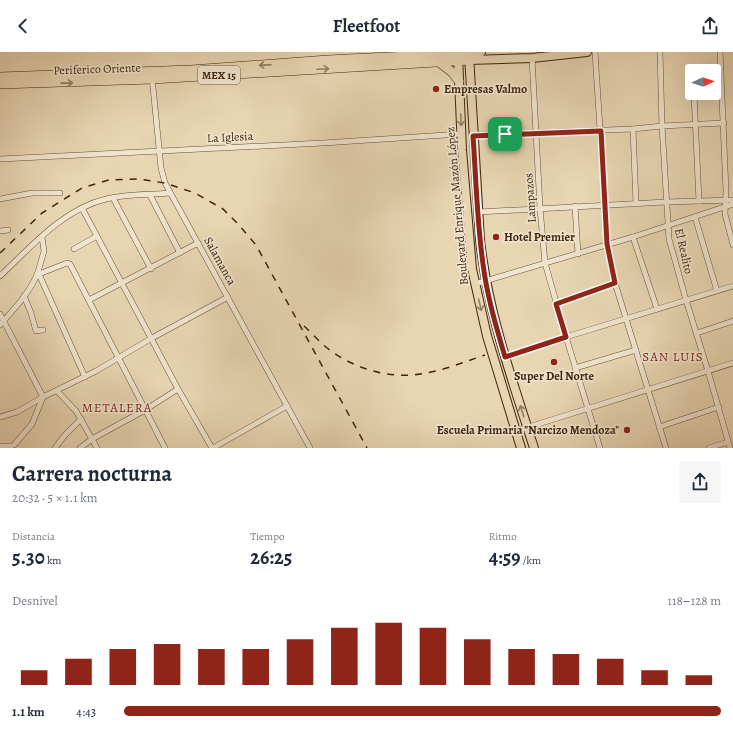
<!DOCTYPE html>
<html lang="es">
<head>
<meta charset="utf-8">
<style>
	:root { --surface:#fff; --page:#f6f6f7; --text:#1f2937; --muted:#747a83; --accent:#8f2418 }
	body { margin:0; font-family:Alegreya,serif; background:var(--page); color:var(--text); height:100vh; display:flex; flex-direction:column; font-size:15px; white-space:nowrap }
	* { box-sizing:border-box; margin:0 }
	p { font-size:13px; color:var(--muted) }
	.icon { flex:none; width:22px; height:22px; fill:none; stroke:currentColor; stroke-width:2; stroke-linecap:round; stroke-linejoin:round }
	.map { position:relative; height:396px; overflow:hidden }
	.sheet { display:flex; flex-direction:column; background:var(--surface); flex:1 }
	.sheet>* { flex:none }
	.needle { width:26px; rotate:86deg }
	.fabs { position:absolute; left:685px; top:12px; display:grid; gap:8px }
	.fabs a { display:grid; place-items:center; width:36px; height:36px; border-radius:4px; background:var(--surface); box-shadow:0 4px 16px #0002; font-size:20px }
	.pin { position:absolute; display:grid; place-items:center; width:34px; height:34px; color:#fff; margin:-17px; border-radius:8px; box-shadow:0 2px 6px #0006 }
	.round { display:grid; place-items:center; flex:none; width:42px; height:42px; border-radius:4px; background:var(--page) }
	.head { display:flex; align-items:center; justify-content:space-between; height:68px; padding:0 12px }
	h1 { font-size:22px; font-weight:700; line-height:30px }
	.metrics { display:grid; grid-template-columns:repeat(3,1fr); gap:6px; height:68px; padding:4px 12px }
	.metrics div { display:grid; align-content:center }
	.metrics b { font-size:20px; font-weight:700 }
	.metrics small { font-size:11px; font-weight:400 }
	.metrics p { font-size:11px }
	.chart { height:112px; padding:8px 12px }
	.chart p { display:flex; justify-content:space-between }
	.chart svg { width:100%; height:72px; margin-top:4px; stroke:var(--accent); stroke-width:6 }
	ul { padding:0 12px; list-style:none; font-size:13px }
	li { display:grid; grid-template-columns:64px 48px 1fr; align-items:center; height:30px }
	li i { height:10px; border-radius:5px; background:var(--accent) }
	header { display:flex; justify-content:space-between; align-items:center; height:52px; padding:0 12px; background:var(--surface); font-size:18px; font-weight:700 }
	.map>svg:first-child { display:block }
</style>
</head>
<body>
<header><svg class="icon" aria-label="back" viewBox="0 0 24 24"><path d="M15 5l-7 7 7 7"/></svg>Fleetfoot<svg class="icon" aria-label="share" viewBox="0 0 24 24"><path d="M12 15V3M7 8l5-5 5 5M5 13v7h14v-7"/></svg></header>
<div class="map">
<svg width="733" height="396" viewBox="0 0 733 396">
	<rect width="100%" height="100%" fill="#e8d6b3"/>
	<filter id="stains"><feTurbulence type="fractalNoise" baseFrequency=".005" numOctaves="4"/><feColorMatrix values="0 0 0 0 .2 0 0 0 0 .09 0 0 0 0 .02 0 0 0 .5 -.17"/></filter>
	<radialGradient id="worn" r=".72"><stop offset=".6" stop-color="#630" stop-opacity="0"/><stop offset="1" stop-color="#630" stop-opacity=".3"/></radialGradient>
	<g fill="none" stroke-linecap="round" stroke-linejoin="round">
		<g stroke="#69513a" stroke-width="6">
			<g id="street">
				<polyline points="595,0 608,200 615,231 666,396"/>
				<polyline points="660,0 662,74 669,187 686,248 708,319 730,396"/>
				<polyline points="720,0 726,139 725,162 733,193"/>
				<polyline points="532,6 540,156 545,211 566,285 600,396"/>
				<polyline points="152,25 161,116 165,131 310,396"/>
				<polyline points="694,42 699,149"/>
				<polyline points="633,77 636,151"/>
				<polyline points="473,83 633,77 662,74 724,71"/>
				<polyline points="0,107 323,91 461,82"/>
				<polyline points="150,143 180,201"/>
				<polyline points="113,146 151,217"/>
				<polyline points="0,147 32,141 60,141"/>
				<polyline points="575,154 578,202"/>
				<polyline points="82,156 178,337 212,396"/>
				<polyline points="478,160 666,150 733,148"/>
				<polyline points="695,165 717,239"/>
				<polyline points="0,179 8,178"/>
				<polyline points="42,185 44,199 38,220 85,325"/>
				<polyline points="633,185 657,257"/>
				<polyline points="74,197 97,184"/>
				<polyline points="39,222 67,211 70,212 165,396"/>
				<path d="M0,224c31,-29 63,-67 106,-77 21,-5 43,-4 64,-6"/>
				<polyline points="475,232 633,185 733,152"/>
				<polyline points="24,244 31,261 36,279 43,278"/>
				<polyline points="89,248 198,191"/>
				<polyline points="556,252 615,231"/>
				<polyline points="0,262 43,345 32,372 14,393 11,394 0,394"/>
				<path d="M0,273c14,-16 30,-32 38,-53"/>
				<polyline points="697,281 733,269"/>
				<polyline points="505,305 566,285 733,234"/>
				<polyline points="575,316 636,298"/>
				<polyline points="57,339 76,359 97,396"/>
				<polyline points="0,365 17,360 43,345 96,319 152,286 228,245"/>
				<polyline points="659,375 719,355"/>
				<polyline points="516,379 733,311"/>
				<polyline points="55,396 65,383 81,367"/>
				<polyline points="80,396 92,387 145,358 178,337"/>
				<polyline points="213,396 287,354"/>
				<polyline points="709,396 728,390"/>
			</g>
		</g>
		<g stroke="#3f2511" stroke-width="10">
			<g id="primary">
				<polyline points="469,1 481,0"/>
				<polyline points="458,3 462,98 472,217 487,284 521,396"/>
				<path d="M469,3l11,185c8,73 32,139 54,208"/>
				<polyline points="469,8 532,6 587,0"/>
			</g>
		</g>
		<g stroke="#3f2511" stroke-width="10">
			<g id="highway">
				<polyline points="439,10 452,20 459,29"/>
				<polyline points="0,25 191,18 328,8 469,1"/>
				<polyline points="0,32 152,27 469,8"/>
			</g>
		</g>
		<use href="#street" stroke="#f0e4ce" stroke-width="5"/>
		<use href="#primary" stroke="#e8d6b3" stroke-width="8"/>
		<use href="#highway" stroke="#e8d6b3" stroke-width="9"/>
		<g stroke="#3f2511" stroke-width="1.5" stroke-dasharray="7 7" stroke-linecap="butt">
			<polyline points="0,201 42,161 82,136 109,128 138,127 165,131 195,141 223,157 238,172 256,193 367,396"/>
			<path d="M304,274c9,8 17,18 27,25 25,18 59,28 89,23 22,-3 44,-12 65,-19"/>
		</g>
	</g>
	<defs><path id="oneway-shaft" d="M-6 0H5M1.5-3L5.5 0L1.5 3" fill="none" stroke-width="1.6" stroke-linecap="round" stroke-linejoin="round"/></defs>
	<g stroke="#947e62">
		<use href="#oneway-shaft" transform="translate(265 13) rotate(176)"/>
		<use href="#oneway-shaft" transform="translate(323 17) rotate(-3)"/>
		<use href="#oneway-shaft" transform="translate(67 31) rotate(-1)"/>
		<use href="#oneway-shaft" transform="translate(461 68) rotate(87)"/>
		<use href="#oneway-shaft" transform="translate(480 253) rotate(77)"/>
		<use href="#oneway-shaft" transform="translate(522 359) rotate(-107)"/>
	</g>
	<g fill="none" stroke-linecap="round" stroke-linejoin="round">
		<g stroke="#fff" stroke-width="8">
			<path id="route" d="M601,79l6,113 8,39 -59,21 10,33 -61,20c-9,-31 -18,-61 -22,-93 -6,-42 -7,-86 -10,-128z"/>
		</g>
		<use href="#route" stroke="#8f2418" stroke-width="5"/>
	</g>
	<g fill="#8f2418" stroke="#f0e4ce" stroke-width="1.5">
		<circle cx="436" cy="37" r="4"/>
		<circle cx="496" cy="185" r="4"/>
		<circle cx="554" cy="310" r="4"/>
		<circle cx="627" cy="378" r="4"/>
	</g>
	<g text-anchor="middle" stroke-width="3.5" stroke-linejoin="round" paint-order="stroke">
		<rect fill="#f0e4ce" stroke="#745e4a" stroke-width="1" x="198" y="14" width="42" height="18" rx="3"/>
		<g font-size="11" font-weight="bold" fill="#3f2511">
			<text x="219" y="27">MEX 15</text>
		</g>
		<g font-size="12" fill="#3f2511" stroke="#f0e4ce">
			<text transform="translate(97 17) rotate(-2)" y="4">Periferico Oriente</text>
			<text transform="translate(230 85) rotate(-3)" y="4">La Iglesia</text>
			<text transform="translate(530 146) rotate(-94)" y="4">Lampazos</text>
			<text transform="translate(457 154) rotate(-95)" y="4">Boulevard Enrique Mazón López</text>
			<text transform="translate(684 199) rotate(77)" y="4">El Realito</text>
			<text transform="translate(220 209) rotate(61)" y="4">Salamanca</text>
		</g>
		<g font-size="12" font-weight="bold" fill="#3f2511" stroke="#f0e4ce" text-anchor="start">
			<text x="444" y="41">Empresas Valmo</text>
			<text x="504" y="189">Hotel Premier</text>
			<text x="554" y="328" text-anchor="middle">Super Del Norte</text>
			<text x="619" y="382" text-anchor="end">Escuela Primaria "Narcizo Mendoza"</text>
		</g>
		<g font-size="13" letter-spacing="1" fill="#7a1f14" stroke="#f0e4ce">
			<text x="673" y="309">SAN LUIS</text>
			<text x="117" y="360">METALERA</text>
		</g>
	</g>
	<rect width="100%" height="100%" filter="url(#stains)"/>
	<rect width="100%" height="100%" fill="url(#worn)"/>
</svg>
<div class="fabs">
<a><svg class="needle" viewBox="-14 -14 28 28"><path d="M0-13l5 13h-10z" fill="#e53935"/><path d="M0 13l5-13h-10z" fill="#747a83"/></svg></a>
</div>
<div class="pin" style="left:505px;top:82px;background:#1e9e55"><svg class="icon" aria-label="arrive" viewBox="0 0 24 24"><path d="M6 21V4h12l-3 4 3 4H6"/></svg></div>
</div>
<section class="sheet">
<div class="head"><div><h1>Carrera nocturna</h1><p>20:32 · 5 × 1.1 km</p></div><a class="round"><svg class="icon" aria-label="share" viewBox="0 0 24 24"><path d="M12 15V3M7 8l5-5 5 5M5 13v7h14v-7"/></svg></a></div>
<div class="metrics">
<div><p>Distancia</p><b>5.30<small> km</small></b></div>
<div><p>Tiempo</p><b>26:25</b></div>
<div><p>Ritmo</p><b>4:59<small> /km</small></b></div>
</div>
<div class="chart"><p><span>Desnivel</span>118–128 m</p>
<svg viewBox="0 0 160 44" preserveAspectRatio="none"><path d="M5 44V35M15 44V28M25 44V22M35 44V19M45 44V22M55 44V22M65 44V16M75 44V9M85 44V6M95 44V9M105 44V16M115 44V22M125 44V25M135 44V28M145 44V35M155 44V38"/></svg>
</div>
<ul>
<li><b>1.1 km</b>4:43<i style="width:100%"></i></li>
</ul>
</section>
</body>
</html>
